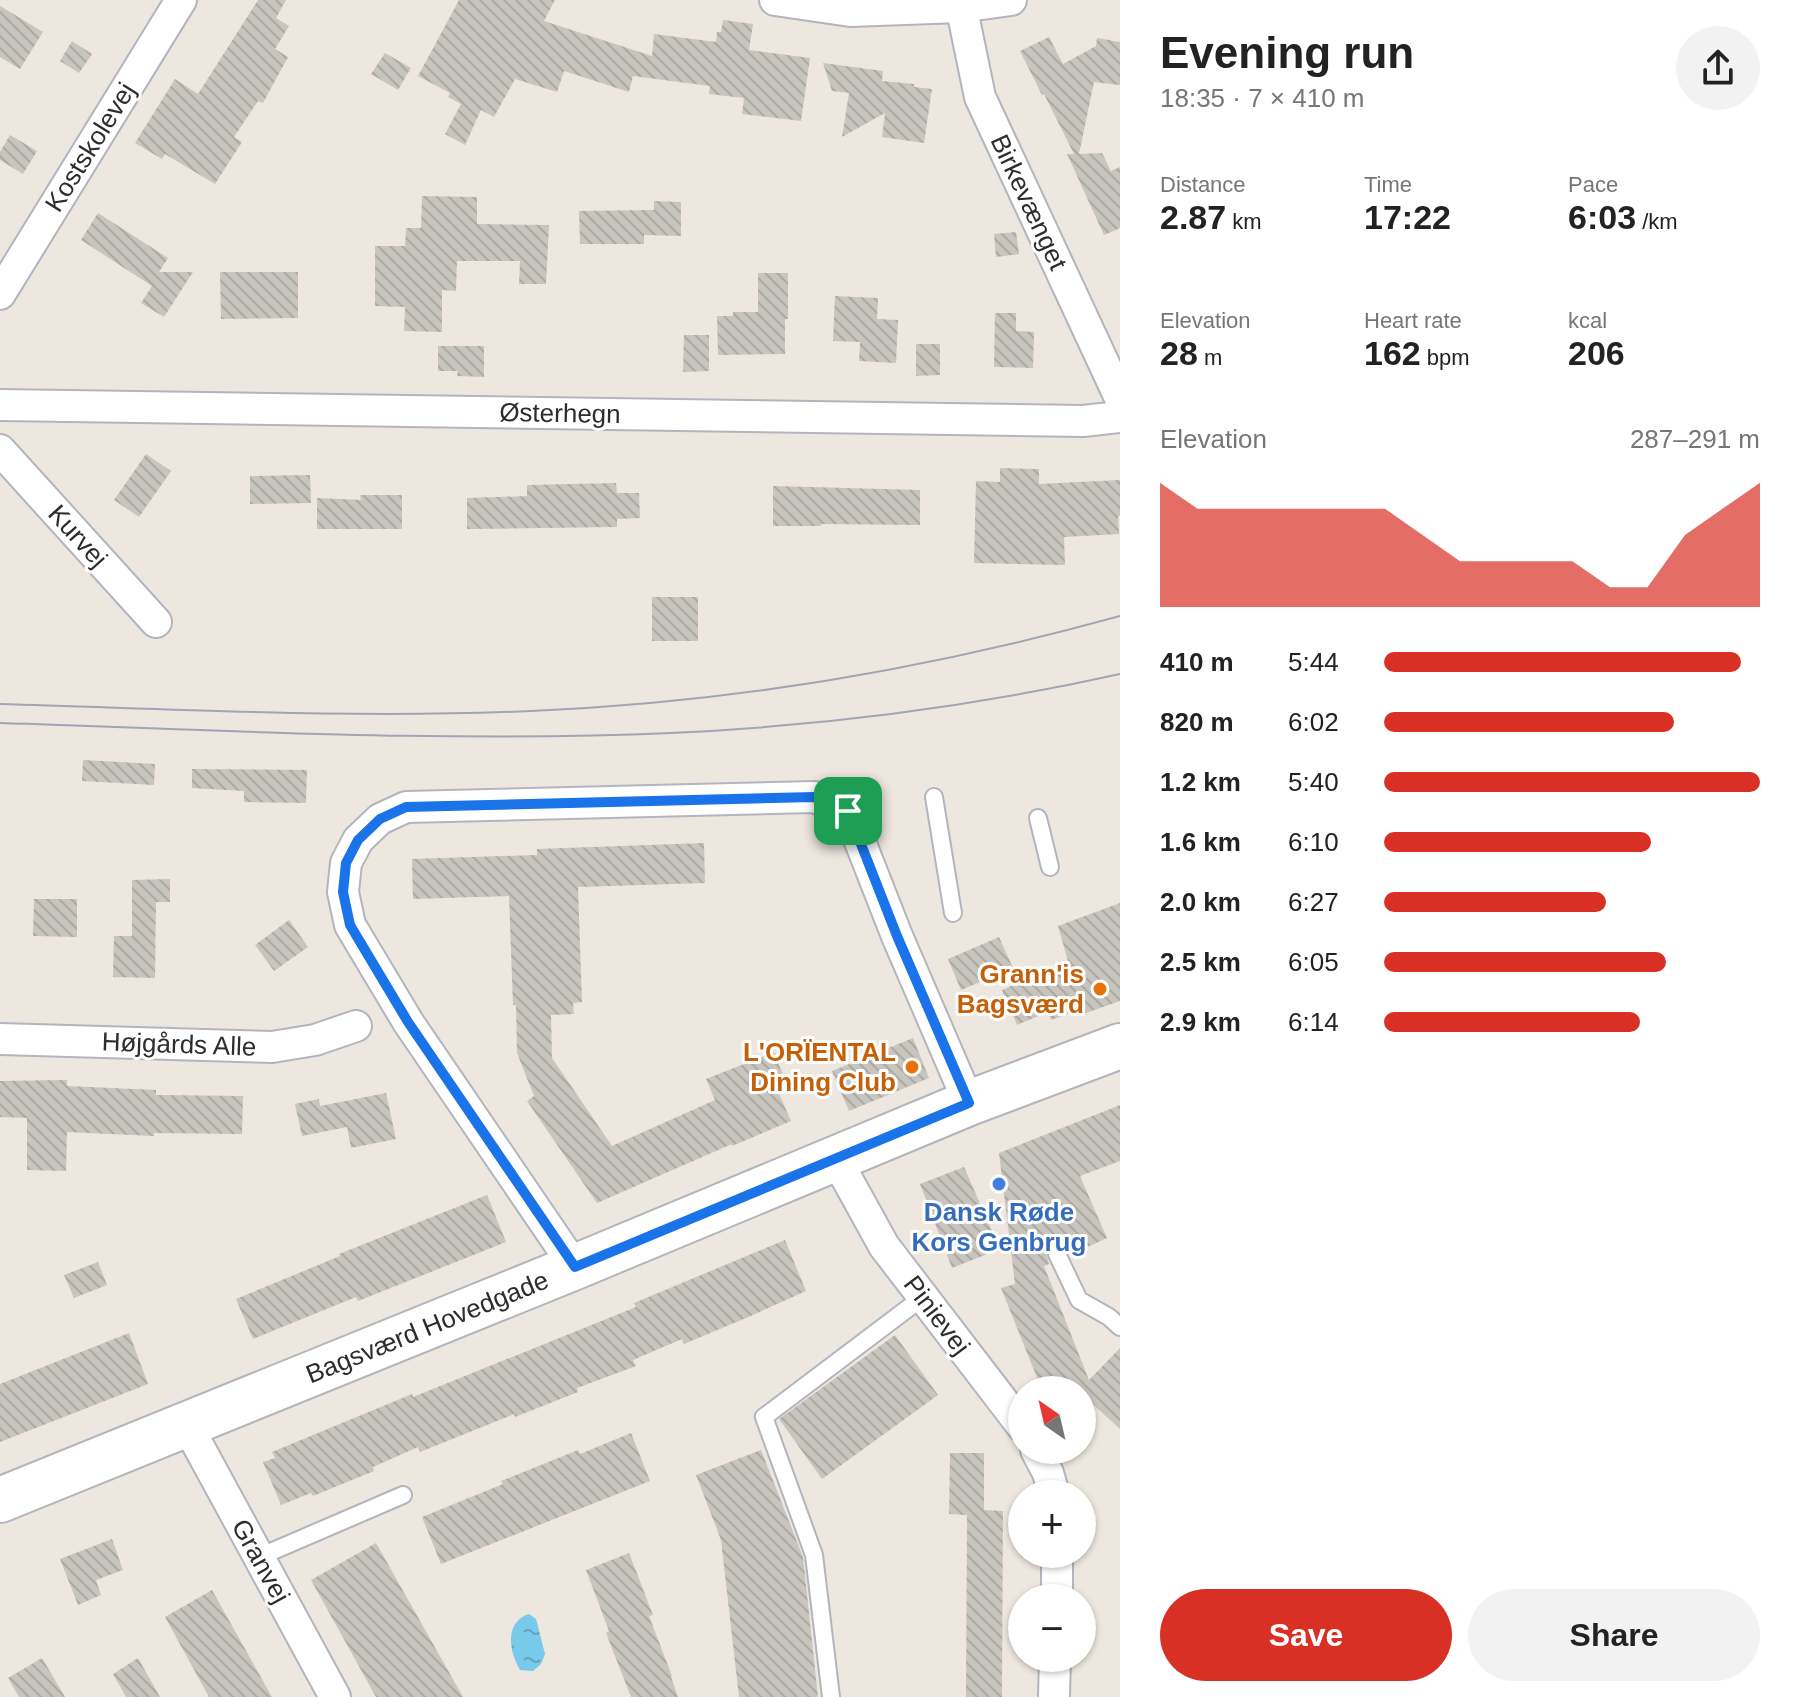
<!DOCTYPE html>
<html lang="en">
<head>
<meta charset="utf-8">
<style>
	:root { --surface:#fff; --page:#f2f2f2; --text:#222; --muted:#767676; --accent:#d93025 }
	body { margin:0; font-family:Helvetica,sans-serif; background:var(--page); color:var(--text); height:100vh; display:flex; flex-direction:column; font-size:30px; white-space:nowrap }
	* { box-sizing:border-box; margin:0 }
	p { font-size:26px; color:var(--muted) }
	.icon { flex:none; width:44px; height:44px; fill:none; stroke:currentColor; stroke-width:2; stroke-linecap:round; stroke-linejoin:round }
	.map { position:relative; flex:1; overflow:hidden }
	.sheet { display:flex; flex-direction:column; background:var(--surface); width:680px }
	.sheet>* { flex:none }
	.needle { width:52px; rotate:326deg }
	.fabs { position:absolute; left:1008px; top:1376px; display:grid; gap:16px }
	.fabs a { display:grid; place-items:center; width:88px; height:88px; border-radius:50%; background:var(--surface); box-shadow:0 2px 6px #0004; font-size:40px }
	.pin { position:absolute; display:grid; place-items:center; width:68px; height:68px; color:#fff; margin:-34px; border-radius:16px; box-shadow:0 4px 12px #0006 }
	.round { display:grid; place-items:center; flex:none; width:84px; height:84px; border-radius:42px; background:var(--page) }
	.head { display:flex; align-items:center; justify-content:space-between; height:136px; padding:0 40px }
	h1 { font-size:44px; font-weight:700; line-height:60px }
	.metrics { display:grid; grid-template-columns:repeat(3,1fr); gap:12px; height:136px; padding:8px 40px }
	.metrics div { display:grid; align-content:center }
	.metrics b { font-size:34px; font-weight:700 }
	.metrics small { font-size:22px; font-weight:400 }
	.metrics p { font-size:22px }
	.chart { height:224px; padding:16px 40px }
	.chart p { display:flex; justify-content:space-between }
	.chart svg { width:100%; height:144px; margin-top:8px; fill:var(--accent); opacity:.7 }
	.button { display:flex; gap:16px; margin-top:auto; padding:16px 40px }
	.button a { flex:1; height:92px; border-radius:48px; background:var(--accent); color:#fff; font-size:32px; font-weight:700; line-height:92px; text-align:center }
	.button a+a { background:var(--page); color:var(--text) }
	ul { padding:0 40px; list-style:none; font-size:26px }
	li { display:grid; grid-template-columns:128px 96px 1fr; align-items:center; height:60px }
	li i { height:20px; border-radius:10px; background:var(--accent) }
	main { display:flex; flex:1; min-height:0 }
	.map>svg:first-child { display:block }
</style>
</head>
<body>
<main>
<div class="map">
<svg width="1120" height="1697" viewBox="0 0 1120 1697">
	<defs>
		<pattern id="water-ripples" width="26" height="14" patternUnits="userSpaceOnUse" patternTransform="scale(2)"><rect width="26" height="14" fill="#77cae9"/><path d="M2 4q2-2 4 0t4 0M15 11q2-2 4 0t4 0" fill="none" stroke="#62a4bd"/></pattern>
		<pattern id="building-back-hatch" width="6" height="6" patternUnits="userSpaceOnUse" patternTransform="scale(2)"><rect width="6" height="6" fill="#c8c4be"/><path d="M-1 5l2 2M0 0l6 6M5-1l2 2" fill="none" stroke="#aca9a3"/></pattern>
	</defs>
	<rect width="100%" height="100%" fill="#ede7df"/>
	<path fill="url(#water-ripples)" d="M529,1614l7,5 9,35 -4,10 -8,7 -13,-1c-11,-19 -16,-48 9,-56z"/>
	<g fill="url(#building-back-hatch)">
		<polygon points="258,0 286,0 276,18 289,26 275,49 288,57 263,103 258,101 234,137 242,142 215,184 165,154 162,159 135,143 175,79 198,94"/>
		<polygon points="459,0 555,0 544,21 652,56 654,34 716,42 717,32 721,32 723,20 753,24 749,50 810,58 801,121 742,114 744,98 709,94 710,86 633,76 629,92 564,71 557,92 515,79 494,117 481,110 465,145 445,134 461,104 448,97 450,93 418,76"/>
		<polygon points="0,6 43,32 20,69 0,57"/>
		<polygon points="1049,37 1063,64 1096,46 1097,38 1120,42 1120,85 1094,82 1079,154 1102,153 1111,171 1120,167 1120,228 1104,235 1067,154 1074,154 1044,94 1042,95 1020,51"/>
		<polygon points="72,41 92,54 79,73 60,61"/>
		<polygon points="385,53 411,68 398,90 371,74"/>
		<polygon points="823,63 883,71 882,81 914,84 914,87 932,89 924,143 882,137 885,113 842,137 849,93 832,91"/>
		<polygon points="10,135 37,151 23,174 0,160 0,152"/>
		<polygon points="422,196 477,197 477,224 549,225 546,284 519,284 520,261 457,261 456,291 442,290 442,332 404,331 405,307 375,306 375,246 405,246 406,228 421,228"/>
		<polygon points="654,201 681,202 681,236 644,235 644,244 580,244 579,211 654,210"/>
		<polygon points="98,213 168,258 159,272 193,272 164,317 141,303 152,286 81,240"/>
		<polygon points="1016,232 1019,254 996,257 994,234"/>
		<polygon points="220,272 298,272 298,318 221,319"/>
		<polygon points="758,273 788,273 788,319 785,319 785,354 718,355 717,316 733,316 733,312 758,312"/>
		<polygon points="835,296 878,298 877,319 898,320 896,363 859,361 860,342 833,341"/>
		<polygon points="995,313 1016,313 1016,331 1034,332 1033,368 994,367"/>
		<polygon points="684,335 709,335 709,371 683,372"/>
		<polygon points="916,344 940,344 940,375 916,376"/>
		<polygon points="438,346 484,346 484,377 457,376 458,371 438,371"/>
		<polygon points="146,454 171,471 139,517 114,500"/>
		<polygon points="1000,468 1039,469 1039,484 1120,480 1120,516 1118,516 1119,534 1064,537 1065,565 974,563 976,481 1000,482"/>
		<polygon points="310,475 311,503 250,504 250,476"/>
		<polygon points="616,483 617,493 639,493 640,518 617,519 617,527 467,529 467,498 527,496 527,485"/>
		<polygon points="773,486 920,490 920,525 821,524 821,526 773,526"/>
		<polygon points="360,495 402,495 402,529 317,529 317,498 361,500"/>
		<rect x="652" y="597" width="46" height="44"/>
		<polygon points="83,760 155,764 154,785 82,781"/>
		<polygon points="192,769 307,770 306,803 244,802 244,791 192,788"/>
		<polygon points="704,843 705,883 578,887 582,1002 573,1003 574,1014 551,1015 552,1058 612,1146 715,1100 706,1079 774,1052 783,1075 773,1080 791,1121 732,1146 732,1144 597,1203 527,1101 534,1096 517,1053 516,1005 513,1005 509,896 413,899 412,859 537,855 537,849"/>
		<polygon points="170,879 170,902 156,902 155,978 113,977 114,936 132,936 132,880"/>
		<polygon points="34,899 77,899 77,937 33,936"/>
		<polygon points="1120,903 1120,1001 1083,1014 1081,1009 1051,1020 1048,1012 1017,1025 1002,990 1068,961 1058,926"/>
		<polygon points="289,920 308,947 274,971 255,945"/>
		<polygon points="999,937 1013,968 961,990 948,959"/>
		<polygon points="913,1038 929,1078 849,1111 832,1071"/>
		<polygon points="67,1080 67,1086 156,1090 156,1095 243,1096 242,1134 154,1133 154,1136 67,1132 66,1171 27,1170 27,1118 0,1117 0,1081"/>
		<polygon points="386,1093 396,1139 351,1148 347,1127 302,1136 295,1104 319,1099 320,1106"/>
		<polygon points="1120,1105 1120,1161 1080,1176 1107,1238 1070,1255 1063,1245 1053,1244 1048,1247 1046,1252 1049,1264 1044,1266 1089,1380 1120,1348 1120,1429 1082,1394 1082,1390 1042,1390 1001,1288 1015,1284 999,1153"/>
		<polygon points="964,1167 1000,1249 952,1268 920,1184"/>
		<polygon points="487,1195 506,1242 358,1301 356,1297 253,1339 236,1299 340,1256 339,1254"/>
		<polygon points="785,1240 806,1291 746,1318 684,1344 682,1339 633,1360 636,1366 577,1388 578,1392 515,1417 514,1414 502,1419 420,1452 418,1447 373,1467 374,1471 313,1496 311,1493 281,1505 263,1462 275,1458 272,1452 412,1394 413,1397 636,1307 634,1303"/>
		<polygon points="98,1262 107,1285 74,1298 64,1275"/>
		<polygon points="129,1333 148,1384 0,1442 0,1384"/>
		<polygon points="895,1335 938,1395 822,1479 779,1419"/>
		<polygon points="631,1433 650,1481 441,1564 422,1517 503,1484 501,1481 578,1450 580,1454"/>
		<polygon points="761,1450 803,1557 818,1697 739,1697 721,1540 696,1475"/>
		<polygon points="950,1453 984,1453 984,1510 1003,1511 1002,1697 966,1697 967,1515 949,1514"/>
		<polygon points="112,1539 123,1570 96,1580 101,1595 78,1605 60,1559"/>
		<polygon points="376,1543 463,1697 376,1697 311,1580"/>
		<polygon points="629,1553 653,1615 649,1616 672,1676 671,1677 678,1697 631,1697 606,1633 609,1631 586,1570"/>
		<polygon points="212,1590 272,1697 209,1697 165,1617"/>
		<polygon points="42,1658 65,1697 19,1697 8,1678"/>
		<polygon points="138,1658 160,1697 126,1697 113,1674"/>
	</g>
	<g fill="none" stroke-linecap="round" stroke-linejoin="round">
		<g stroke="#b2b5be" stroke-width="20">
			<g id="lane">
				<polyline points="934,797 953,913"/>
				<polyline points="1038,818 1050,867"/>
				<polyline points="1057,1254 1079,1300 1109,1317 1120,1327"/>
				<polyline points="259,1557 403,1495"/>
				<polyline points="831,1697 814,1555 764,1417 923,1297"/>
			</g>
		</g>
		<g stroke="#b2b5be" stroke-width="34">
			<g id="street">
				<polyline points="775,0 850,11 961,7 1011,0"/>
				<polyline points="960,0 980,97 1120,398"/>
				<polyline points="0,294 181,0"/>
				<polyline points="0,405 1083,421 1120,417"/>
				<polyline points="0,450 156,622"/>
				<polyline points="0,1039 272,1047 315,1040 356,1026"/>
				<polyline points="836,1159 884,1246 1022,1426"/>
				<polyline points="575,1267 408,1022 350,925 343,892 346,863 358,840 380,819 406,807 814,797 848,811 897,936 969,1103"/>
				<polyline points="187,1425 335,1697"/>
				<polyline points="1036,1450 1048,1473 1054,1494"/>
				<polyline points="1057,1598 1057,1554"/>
				<polyline points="1054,1697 1055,1658"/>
			</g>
		</g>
		<g stroke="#b2b5be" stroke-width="48">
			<polyline id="secondary" points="0,1500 575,1267 969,1103 1120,1046"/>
		</g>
		<use href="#lane" stroke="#fff" stroke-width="16"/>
		<use href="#street" stroke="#fff" stroke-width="30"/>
		<use href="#secondary" stroke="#fff" stroke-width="44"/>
		<g stroke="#a1a4b5" stroke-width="2">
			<path d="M0,704c177,5 354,15 531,7 199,-8 397,-42 589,-95"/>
			<path d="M0,723c223,7 448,20 671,10 151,-7 301,-26 449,-59"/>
		</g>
	</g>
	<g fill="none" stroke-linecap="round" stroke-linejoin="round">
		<g stroke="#fff" stroke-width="16">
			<polygon id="route" points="814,797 848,811 897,936 969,1103 575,1267 408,1022 350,925 343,892 346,863 358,840 380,819 406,807"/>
		</g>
		<use href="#route" stroke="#1a73e8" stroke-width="10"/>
	</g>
	<g fill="#e8710a" stroke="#fff" stroke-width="3">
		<circle cx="1100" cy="989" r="8"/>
		<circle cx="912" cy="1067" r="8"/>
	</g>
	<circle fill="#3f7fe0" stroke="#fff" stroke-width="3" cx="999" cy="1184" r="8"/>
	<g text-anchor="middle" stroke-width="6" stroke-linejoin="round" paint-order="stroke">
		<g font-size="26" fill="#2c2c2c" stroke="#fff">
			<text transform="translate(90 147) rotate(-58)" y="9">Kostskolevej</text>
			<text transform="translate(1029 202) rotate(65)" y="9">Birkevænget</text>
			<text transform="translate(560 413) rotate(1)" y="9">Østerhegn</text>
			<text transform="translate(78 536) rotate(48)" y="9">Kurvej</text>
			<text transform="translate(179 1044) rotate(2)" y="9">Højgårds Alle</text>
			<text transform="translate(937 1315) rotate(53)" y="9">Pinievej</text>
			<text transform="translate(427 1327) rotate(-22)" y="9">Bagsværd Hovedgade</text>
			<text transform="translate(261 1561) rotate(61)" y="9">Granvej</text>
		</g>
		<g font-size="26" font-weight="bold" fill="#c56008" stroke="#fff" text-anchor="end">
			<text x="1084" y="983">Grann'is<tspan x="1084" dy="30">Bagsværd</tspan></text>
			<text x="896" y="1061">L'ORÏENTAL<tspan x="896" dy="30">Dining Club</tspan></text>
		</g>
		<g font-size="26" font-weight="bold" fill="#366cbe" stroke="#fff">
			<text x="999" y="1221">Dansk Røde<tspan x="999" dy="30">Kors Genbrug</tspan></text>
		</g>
	</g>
</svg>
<div class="fabs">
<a><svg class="needle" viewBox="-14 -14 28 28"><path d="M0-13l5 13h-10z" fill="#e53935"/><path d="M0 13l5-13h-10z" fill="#767676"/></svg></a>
<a>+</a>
<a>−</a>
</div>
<div class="pin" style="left:848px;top:811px;background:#1e9e55"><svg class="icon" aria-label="arrive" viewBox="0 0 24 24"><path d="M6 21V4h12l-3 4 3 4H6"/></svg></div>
</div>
<section class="sheet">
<div class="head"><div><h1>Evening run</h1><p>18:35 · 7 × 410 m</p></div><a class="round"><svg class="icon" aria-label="share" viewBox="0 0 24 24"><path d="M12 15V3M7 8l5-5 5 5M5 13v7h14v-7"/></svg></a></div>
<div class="metrics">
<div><p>Distance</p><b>2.87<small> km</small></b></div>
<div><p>Time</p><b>17:22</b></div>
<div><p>Pace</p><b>6:03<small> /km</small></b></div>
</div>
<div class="metrics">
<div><p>Elevation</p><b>28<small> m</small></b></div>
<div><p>Heart rate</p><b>162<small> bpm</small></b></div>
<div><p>kcal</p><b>206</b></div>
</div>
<div class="chart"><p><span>Elevation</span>287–291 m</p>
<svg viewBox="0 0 160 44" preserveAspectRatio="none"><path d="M0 44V6L10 14L20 14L30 14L40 14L50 14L60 14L70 22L80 30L90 30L100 30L110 30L120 38L130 38L140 22L150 14L160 6V44z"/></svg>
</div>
<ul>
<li><b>410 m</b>5:44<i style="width:95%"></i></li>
<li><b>820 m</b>6:02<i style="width:77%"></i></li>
<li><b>1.2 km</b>5:40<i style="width:100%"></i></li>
<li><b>1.6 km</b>6:10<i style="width:71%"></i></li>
<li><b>2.0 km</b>6:27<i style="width:59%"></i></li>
<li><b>2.5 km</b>6:05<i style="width:75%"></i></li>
<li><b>2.9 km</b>6:14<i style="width:68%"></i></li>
</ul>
<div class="button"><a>Save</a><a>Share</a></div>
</section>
</main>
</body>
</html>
